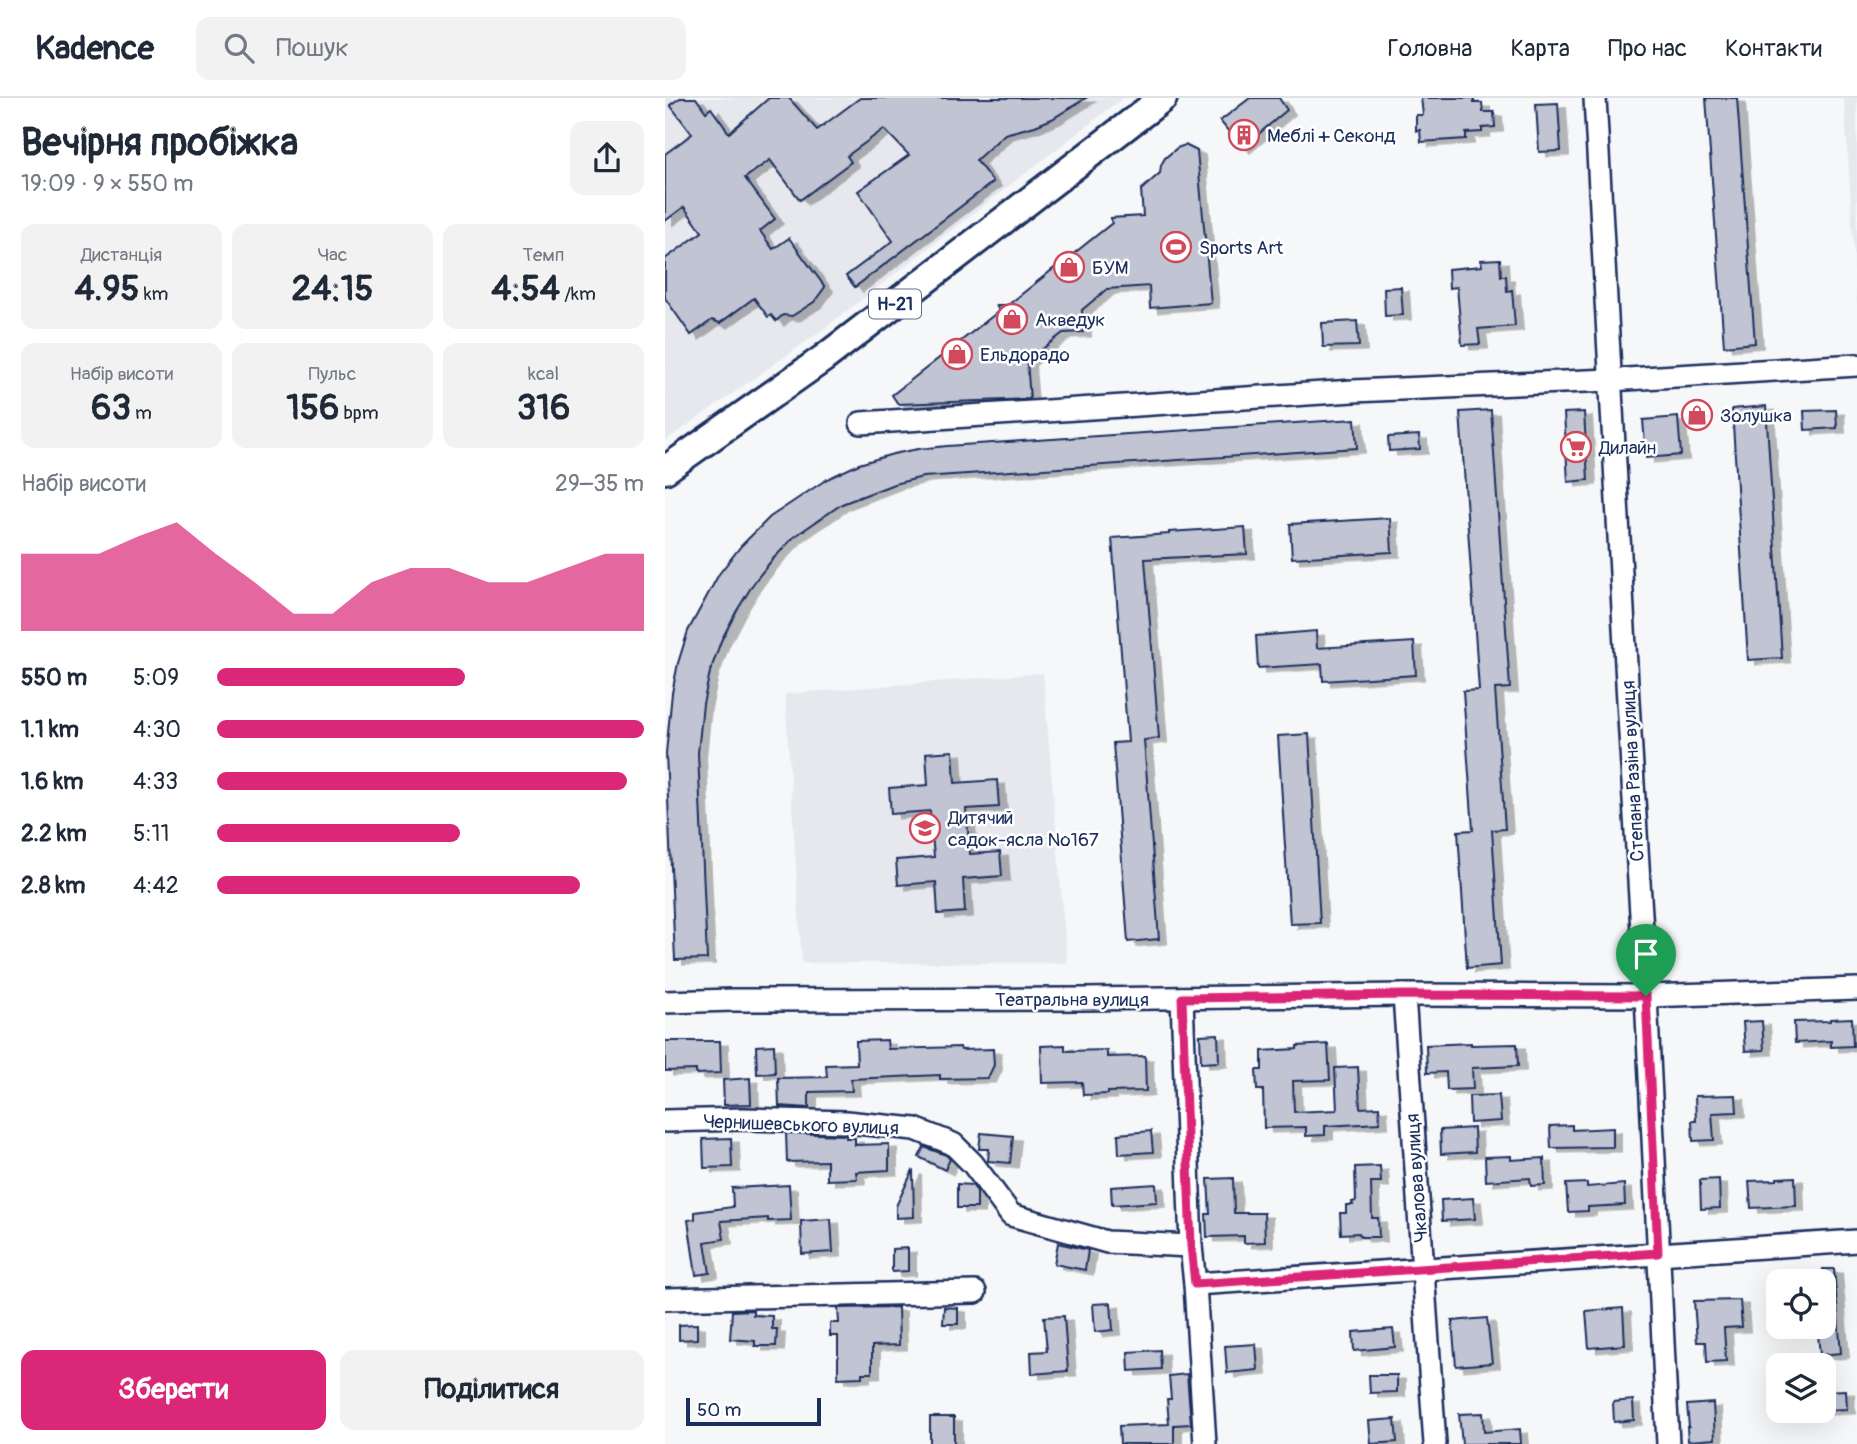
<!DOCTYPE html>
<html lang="uk">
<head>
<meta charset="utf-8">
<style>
	:root { --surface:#fff; --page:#f2f2f3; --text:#1f2937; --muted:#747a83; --line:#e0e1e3; --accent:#db2777 }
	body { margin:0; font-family:Pangolin,sans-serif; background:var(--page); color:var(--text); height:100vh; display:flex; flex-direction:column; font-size:26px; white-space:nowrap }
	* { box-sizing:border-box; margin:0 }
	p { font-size:23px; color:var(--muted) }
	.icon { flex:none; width:38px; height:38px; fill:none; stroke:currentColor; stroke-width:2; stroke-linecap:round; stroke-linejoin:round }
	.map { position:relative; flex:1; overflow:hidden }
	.side { display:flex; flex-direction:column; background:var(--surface); width:665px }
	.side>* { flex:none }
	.buttons { position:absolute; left:1101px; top:1171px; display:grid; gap:14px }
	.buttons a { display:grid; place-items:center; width:70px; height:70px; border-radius:14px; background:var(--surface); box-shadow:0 7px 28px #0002; font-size:35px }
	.scale { position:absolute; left:21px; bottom:18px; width:135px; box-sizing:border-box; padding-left:7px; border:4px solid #1b2f5e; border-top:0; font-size:19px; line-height:24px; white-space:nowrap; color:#1b2f5e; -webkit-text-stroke:5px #fff; paint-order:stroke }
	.pin { position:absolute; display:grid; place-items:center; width:60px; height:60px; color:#fff; margin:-72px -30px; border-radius:50% 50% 50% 0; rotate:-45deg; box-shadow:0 0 7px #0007 }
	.pin .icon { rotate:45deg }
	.round { display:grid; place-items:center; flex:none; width:74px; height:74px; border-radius:14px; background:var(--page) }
	.head { display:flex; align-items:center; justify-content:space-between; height:119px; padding:0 21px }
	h1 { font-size:38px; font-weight:700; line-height:52px }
	.stats { display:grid; grid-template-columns:repeat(3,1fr); gap:10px; height:119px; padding:7px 21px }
	.stats div { display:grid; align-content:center; border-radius:14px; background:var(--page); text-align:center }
	.stats b { font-size:35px; font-weight:700 }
	.stats small { font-size:19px; font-weight:400 }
	.stats p { font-size:19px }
	.chart { height:196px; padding:14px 21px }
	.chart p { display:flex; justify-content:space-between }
	.chart svg { width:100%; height:126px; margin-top:7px; fill:var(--accent); opacity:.7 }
	.action { display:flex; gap:14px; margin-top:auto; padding:14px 21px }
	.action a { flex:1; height:80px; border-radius:14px; background:var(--accent); color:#fff; font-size:28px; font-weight:700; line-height:80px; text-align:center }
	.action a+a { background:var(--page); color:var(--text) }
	ul { padding:0 21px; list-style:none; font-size:23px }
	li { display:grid; grid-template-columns:112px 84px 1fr; align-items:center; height:52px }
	li i { height:18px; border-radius:9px; background:var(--accent) }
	header { display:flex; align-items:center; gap:42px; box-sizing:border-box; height:98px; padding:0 35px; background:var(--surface); border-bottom:2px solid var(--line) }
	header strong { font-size:33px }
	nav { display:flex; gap:38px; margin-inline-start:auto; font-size:24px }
	.search { width:490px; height:63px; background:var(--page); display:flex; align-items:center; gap:18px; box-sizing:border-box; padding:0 24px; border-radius:14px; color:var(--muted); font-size:26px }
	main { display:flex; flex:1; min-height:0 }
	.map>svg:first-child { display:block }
</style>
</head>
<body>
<header>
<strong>Kadence</strong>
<div class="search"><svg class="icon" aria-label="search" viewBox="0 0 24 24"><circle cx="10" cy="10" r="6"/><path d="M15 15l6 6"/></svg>Пошук</div>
<nav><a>Головна</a><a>Карта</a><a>Про нас</a><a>Контакти</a></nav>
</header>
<main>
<section class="side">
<div class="head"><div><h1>Вечірня пробіжка</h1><p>19:09 · 9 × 550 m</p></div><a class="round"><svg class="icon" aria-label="share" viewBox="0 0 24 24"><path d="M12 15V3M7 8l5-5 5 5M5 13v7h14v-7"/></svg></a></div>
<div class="stats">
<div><p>Дистанція</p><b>4.95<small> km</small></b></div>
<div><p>Час</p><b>24:15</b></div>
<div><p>Темп</p><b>4:54<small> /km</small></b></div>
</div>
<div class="stats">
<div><p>Набір висоти</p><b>63<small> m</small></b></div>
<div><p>Пульс</p><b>156<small> bpm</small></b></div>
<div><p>kcal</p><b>316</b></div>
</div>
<div class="chart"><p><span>Набір висоти</span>29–35 m</p>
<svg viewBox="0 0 160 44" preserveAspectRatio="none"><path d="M0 44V17L10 17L20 17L30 11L40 6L50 17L60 27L70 38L80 38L90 27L100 22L110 22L120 27L130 27L140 22L150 17L160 17V44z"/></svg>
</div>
<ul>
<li><b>550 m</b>5:09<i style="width:58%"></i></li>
<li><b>1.1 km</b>4:30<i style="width:100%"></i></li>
<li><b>1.6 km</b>4:33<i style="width:96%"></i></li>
<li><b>2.2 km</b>5:11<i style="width:57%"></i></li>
<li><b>2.8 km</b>4:42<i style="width:85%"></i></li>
</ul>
<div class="action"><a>Зберегти</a><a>Поділитися</a></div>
</section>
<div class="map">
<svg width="1192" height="1346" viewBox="0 0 1192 1346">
	<defs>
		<filter id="shadow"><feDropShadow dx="8" dy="4.5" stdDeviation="0" flood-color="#0004"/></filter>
	</defs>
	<rect width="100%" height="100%" fill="#f6f7f9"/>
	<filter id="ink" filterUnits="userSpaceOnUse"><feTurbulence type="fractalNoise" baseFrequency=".0143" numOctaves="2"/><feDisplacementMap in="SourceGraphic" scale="14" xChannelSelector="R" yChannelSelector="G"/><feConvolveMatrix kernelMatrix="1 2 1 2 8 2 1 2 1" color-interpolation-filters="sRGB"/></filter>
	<g filter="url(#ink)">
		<g fill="#e6e8ee">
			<polygon points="0,0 458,0 152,236 0,343"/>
			<polygon points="1179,0 1192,0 1192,208 1186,107"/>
			<polygon points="378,575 402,865 137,865 120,596"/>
		</g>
		<g fill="#c0c4d3" stroke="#1b2f5e" stroke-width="2" filter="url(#shadow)">
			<polygon points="15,0 31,0 41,14 46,10 64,35 104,0 124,0 152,32 195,0 421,0 387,21 370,28 340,36 311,62 328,84 190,189 181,178 228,143 193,93 244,57 219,31 182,58 186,64 135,102 105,62 80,80 110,121 95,133 108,151 124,140 160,189 149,204 127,218 118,217 111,223 106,217 103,219 89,200 55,225 47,222 26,237 0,200 0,161 37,134 19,109 0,123 0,56 27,36 5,7"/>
			<polygon points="585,0 614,0 622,12 577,50 555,23"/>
			<polygon points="756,0 809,0 809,5 817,5 818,14 829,14 830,29 817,30 817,34 801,35 801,41 756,44 755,32 751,33 751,17 758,17"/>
			<polygon points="1041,0 1072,0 1090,245 1059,248"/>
			<polygon points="893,5 896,53 874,54 871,6"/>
			<polygon points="520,47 532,53 546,205 485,210 484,188 442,191 417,212 418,234 398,235 362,263 365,301 233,306 227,297 334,213 331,207 343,207 397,164 407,163 407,157 447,125 446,120 478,118 476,92 495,75 496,67 500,60 512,50"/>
			<polygon points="835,161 836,178 841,178 842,193 847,192 850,228 813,231 815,246 797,247 792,189 784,190 783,171 817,168 816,162"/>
			<polygon points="736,189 738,217 720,218 719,190"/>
			<polygon points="692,223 694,248 658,249 657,225"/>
			<polygon points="1101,308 1117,560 1083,562 1067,311"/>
			<polygon points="826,312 845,590 830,591 840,731 827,732 836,867 802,870 793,733 808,732 798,593 814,592 795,314"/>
			<polygon points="1171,312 1172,330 1140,332 1139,313"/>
			<polygon points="919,314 923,382 903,384 899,315"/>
			<polygon points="1013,319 1016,357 981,360 978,322"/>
			<polygon points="690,321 692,350 258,379 229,386 177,406 129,439 107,462 90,483 71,514 56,543 45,574 38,606 33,655 42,861 10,862 1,655 7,595 13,565 23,533 54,476 76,448 105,419 162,381 194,366 228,356 253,351 282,348"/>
			<polygon points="754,337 755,351 724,353 723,339"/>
			<polygon points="725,420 727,454 627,460 625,426"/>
			<polygon points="580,429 582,456 480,461 494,640 479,642 494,841 463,844 448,645 463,644 447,440 504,436 504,434"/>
			<polygon points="651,533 652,550 749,544 751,577 658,583 657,566 593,570 591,538"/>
			<polygon points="644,636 655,825 625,826 613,638"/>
			<polygon points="288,653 290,685 332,682 334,709 301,711 305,756 335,754 337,778 298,781 300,814 273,816 271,784 233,787 231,762 269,759 265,713 226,716 224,690 263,687 261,655"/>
			<polygon points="1187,920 1188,948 1166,949 1166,943 1130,945 1129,924 1165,923 1165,921"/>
			<polygon points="1097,923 1099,952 1080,953 1078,924"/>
			<polygon points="553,936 554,964 536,965 535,937"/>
			<polygon points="222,942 223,951 295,949 296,952 328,951 329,967 323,980 275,981 275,977 186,981 187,993 144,994 144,1010 114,1008 113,980 162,979 161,967 192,966 191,943"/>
			<polygon points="0,943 55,943 56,975 31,976 31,972 0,973"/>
			<polygon points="806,945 806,947 852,946 853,968 807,970 808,991 782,992 781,974 762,975 761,947"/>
			<polygon points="663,946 665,982 628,983 629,1014 672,1012 670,970 693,969 695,1010 714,1009 715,1025 660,1028 660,1037 641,1038 641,1029 599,1030 598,992 592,992 591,972 597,972 597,953 632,951 632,948"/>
			<polygon points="109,947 110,975 92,976 91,948"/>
			<polygon points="400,947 400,953 442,952 442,959 480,958 481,993 443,994 443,996 418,997 417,984 377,985 376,948"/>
			<polygon points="85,980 86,1006 59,1007 58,982"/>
			<polygon points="834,997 836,1023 805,1025 804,998"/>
			<polygon points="1071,997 1072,1014 1047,1015 1049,1042 1028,1043 1027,1023 1031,1023 1030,998"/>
			<polygon points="907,1027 907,1032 948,1030 948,1049 886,1050 885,1028"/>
			<polygon points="809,1030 810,1054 776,1056 775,1032"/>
			<polygon points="486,1033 488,1054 454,1056 453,1036"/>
			<polygon points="121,1035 181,1037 181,1040 190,1040 190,1047 224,1046 224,1072 191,1074 192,1081 162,1082 162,1063 122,1064"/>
			<polygon points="316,1035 348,1038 345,1065 323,1063 324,1051 314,1051"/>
			<polygon points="66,1040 67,1069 39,1070 38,1041"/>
			<polygon points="259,1049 281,1057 285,1061 280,1072 254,1059"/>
			<polygon points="846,1058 846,1062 879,1060 880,1087 866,1088 865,1080 821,1083 820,1059"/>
			<polygon points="715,1068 716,1084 706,1084 707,1120 713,1120 714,1139 696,1139 694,1135 676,1136 675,1115 681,1115 681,1107 688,1107 687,1104 691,1103 690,1069"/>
			<polygon points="248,1072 249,1119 231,1120 231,1108"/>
			<polygon points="1130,1079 1131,1108 1086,1110 1084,1083 1112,1082 1112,1080"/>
			<polygon points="568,1080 569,1115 599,1115 600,1144 579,1145 579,1138 542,1139 541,1116 545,1116 543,1081"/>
			<polygon points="1054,1081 1055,1110 1036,1111 1035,1082"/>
			<polygon points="922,1085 922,1089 959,1086 960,1107 923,1109 923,1113 903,1114 901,1086"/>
			<polygon points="292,1086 307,1087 312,1093 312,1110 292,1110"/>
			<polygon points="491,1086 492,1104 447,1107 446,1089"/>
			<polygon points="124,1087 126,1122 103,1123 103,1120 56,1123 59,1141 40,1144 45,1175 31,1177 23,1122 30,1121 30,1114 68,1109 67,1090"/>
			<polygon points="808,1100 810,1121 777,1123 776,1102"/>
			<polygon points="166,1121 168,1154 137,1156 136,1123"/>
			<polygon points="393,1145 423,1152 420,1172 389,1166"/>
			<polygon points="243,1150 243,1173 227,1174 227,1151"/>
			<polygon points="1158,1171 1169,1171 1176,1255 1155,1257 1153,1236 1158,1235"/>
			<polygon points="1075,1202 1077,1229 1059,1230 1061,1263 1042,1264 1041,1244 1032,1244 1029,1203"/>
			<polygon points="446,1205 448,1232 430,1234 428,1206"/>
			<polygon points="233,1209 234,1247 207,1248 207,1275 197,1275 197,1279 173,1280 173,1238 165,1238 165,1225 174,1225 173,1210"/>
			<polygon points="279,1209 293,1210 293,1226 278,1226"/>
			<polygon points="958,1210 960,1247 924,1250 921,1213"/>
			<polygon points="88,1212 88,1217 107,1218 107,1231 112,1231 111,1248 90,1248 90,1243 65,1241 67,1213"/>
			<polygon points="399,1218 403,1273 367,1276 366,1254 382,1253 379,1219"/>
			<polygon points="822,1220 827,1265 791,1268 787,1223"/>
			<polygon points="32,1226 32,1241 14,1242 14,1227"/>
			<polygon points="728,1231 730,1249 689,1253 688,1234"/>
			<polygon points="591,1246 593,1272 562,1275 560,1248"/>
			<polygon points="495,1252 496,1271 464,1273 463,1254"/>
			<polygon points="522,1276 526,1326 509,1327 509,1346 455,1346 454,1328 504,1326 502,1301 506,1301 504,1278"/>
			<polygon points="704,1277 732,1277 732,1294 705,1295"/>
			<polygon points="1181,1292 1182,1311 1158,1312 1158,1293"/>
			<polygon points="968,1302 969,1322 949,1324 948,1304"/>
			<polygon points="1048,1305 1050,1341 1023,1343 1022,1329 1024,1329 1022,1307"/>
			<polygon points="818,1315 819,1334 855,1331 856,1346 797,1346 794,1316"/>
			<rect x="265" y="1319" width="24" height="27"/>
			<polygon points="730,1321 732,1344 706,1346 704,1323"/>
		</g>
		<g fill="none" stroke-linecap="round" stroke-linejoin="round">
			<g stroke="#1b2f5e" stroke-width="26">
				<g id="minor">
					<polyline points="930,0 963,603 981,898 1003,1346"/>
					<polyline points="196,325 688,293 945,282 1192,267"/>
					<polyline points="739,897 770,1346"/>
					<polyline points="517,900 526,1148 530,1186 540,1346"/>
					<polyline points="0,904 68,902 419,901 739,897 981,898 1192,891"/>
					<polyline points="0,1023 79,1021 181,1024 250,1031 288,1046 308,1066 346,1117 442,1144 526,1148"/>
					<polyline points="530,1186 1192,1143"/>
					<polyline points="0,1201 310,1194"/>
				</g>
			</g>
			<g stroke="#1b2f5e" stroke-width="32">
				<polyline id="major" points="0,372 159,260 498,0"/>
			</g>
			<use href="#minor" stroke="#fff" stroke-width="21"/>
			<use href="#major" stroke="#fff" stroke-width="26"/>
		</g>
	</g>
	<g fill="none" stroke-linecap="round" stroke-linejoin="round" filter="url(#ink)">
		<g stroke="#fff" stroke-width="14">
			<polygon id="route" points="739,897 981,898 993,1155 530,1186 526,1148 517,900"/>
		</g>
		<use href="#route" stroke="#db2777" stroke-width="9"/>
	</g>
	<defs>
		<g id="building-ring" transform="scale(1.575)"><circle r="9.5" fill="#fff" stroke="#d1495b" stroke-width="1.5"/><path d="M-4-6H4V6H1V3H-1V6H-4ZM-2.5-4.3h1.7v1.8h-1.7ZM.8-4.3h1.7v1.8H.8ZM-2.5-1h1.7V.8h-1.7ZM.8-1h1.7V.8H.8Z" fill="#d1495b"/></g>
		<g id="stadium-ring" transform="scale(1.575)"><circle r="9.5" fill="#fff" stroke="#d1495b" stroke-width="1.5"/><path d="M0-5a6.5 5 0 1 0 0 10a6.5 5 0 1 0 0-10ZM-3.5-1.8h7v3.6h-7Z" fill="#d1495b"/></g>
		<g id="shop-ring" transform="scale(1.575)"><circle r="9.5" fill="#fff" stroke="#d1495b" stroke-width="1.5"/><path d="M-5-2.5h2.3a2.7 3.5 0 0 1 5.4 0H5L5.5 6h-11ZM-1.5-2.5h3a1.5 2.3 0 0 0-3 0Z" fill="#d1495b"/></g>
		<g id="supermarket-ring" transform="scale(1.575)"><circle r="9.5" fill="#fff" stroke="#d1495b" stroke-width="1.5"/><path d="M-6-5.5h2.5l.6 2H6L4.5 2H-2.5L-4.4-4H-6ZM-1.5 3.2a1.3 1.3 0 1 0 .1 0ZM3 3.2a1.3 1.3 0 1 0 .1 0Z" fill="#d1495b"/></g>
		<g id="school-ring" transform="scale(1.575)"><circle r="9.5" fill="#fff" stroke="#d1495b" stroke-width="1.5"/><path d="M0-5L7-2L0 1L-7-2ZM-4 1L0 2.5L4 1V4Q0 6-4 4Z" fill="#d1495b"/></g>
	</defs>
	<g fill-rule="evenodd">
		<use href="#building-ring" x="579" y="37"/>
		<use href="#stadium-ring" x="511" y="149"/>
		<use href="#shop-ring" x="404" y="169"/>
		<use href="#shop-ring" x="347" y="221"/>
		<use href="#shop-ring" x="292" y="256"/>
		<use href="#shop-ring" x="1032" y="317"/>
		<use href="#supermarket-ring" x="911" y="349"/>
		<use href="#school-ring" x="260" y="730"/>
	</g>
	<g text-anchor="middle" stroke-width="5" stroke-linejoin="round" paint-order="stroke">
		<rect fill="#fff" stroke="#5f6d8e" stroke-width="2" x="204" y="191.5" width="52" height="29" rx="5"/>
		<g font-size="18" font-weight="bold" fill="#1b2f5e">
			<text x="230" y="212">Н-21</text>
		</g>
		<g font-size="19" fill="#1b2f5e" stroke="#fff" text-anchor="start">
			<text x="602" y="44">Меблі + Секонд</text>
			<text x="534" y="156">Sports Art</text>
			<text x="427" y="176">БУМ</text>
			<text x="370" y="228">Акведук</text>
			<text x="315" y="263">Ельдорадо</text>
			<text x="1055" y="324">Золушка</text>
			<text x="934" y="356">Дилайн</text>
			<text x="283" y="726">Дитячий<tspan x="283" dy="22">садок-ясла №167</tspan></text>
		</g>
		<g font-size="19" fill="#1b2f5e" stroke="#fff">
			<text transform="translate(967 673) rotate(-93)" y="7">Степана Разіна вулиця</text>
			<text x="407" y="908">Театральна вулиця</text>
			<text transform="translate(136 1026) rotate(2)" y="7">Чернишевського вулиця</text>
			<text transform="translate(751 1080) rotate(-94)" y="7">Чкалова вулиця</text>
		</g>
	</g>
</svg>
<div class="buttons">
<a><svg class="icon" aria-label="locate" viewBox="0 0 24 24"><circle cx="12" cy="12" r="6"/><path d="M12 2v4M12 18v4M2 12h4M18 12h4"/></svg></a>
<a><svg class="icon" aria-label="layers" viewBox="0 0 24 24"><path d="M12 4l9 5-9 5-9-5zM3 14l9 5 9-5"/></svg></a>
</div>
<div class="scale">50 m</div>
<div class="pin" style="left:981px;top:898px;background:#1e9e55"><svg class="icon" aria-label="arrive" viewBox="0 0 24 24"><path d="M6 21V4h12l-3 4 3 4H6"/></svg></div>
</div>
</main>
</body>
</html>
